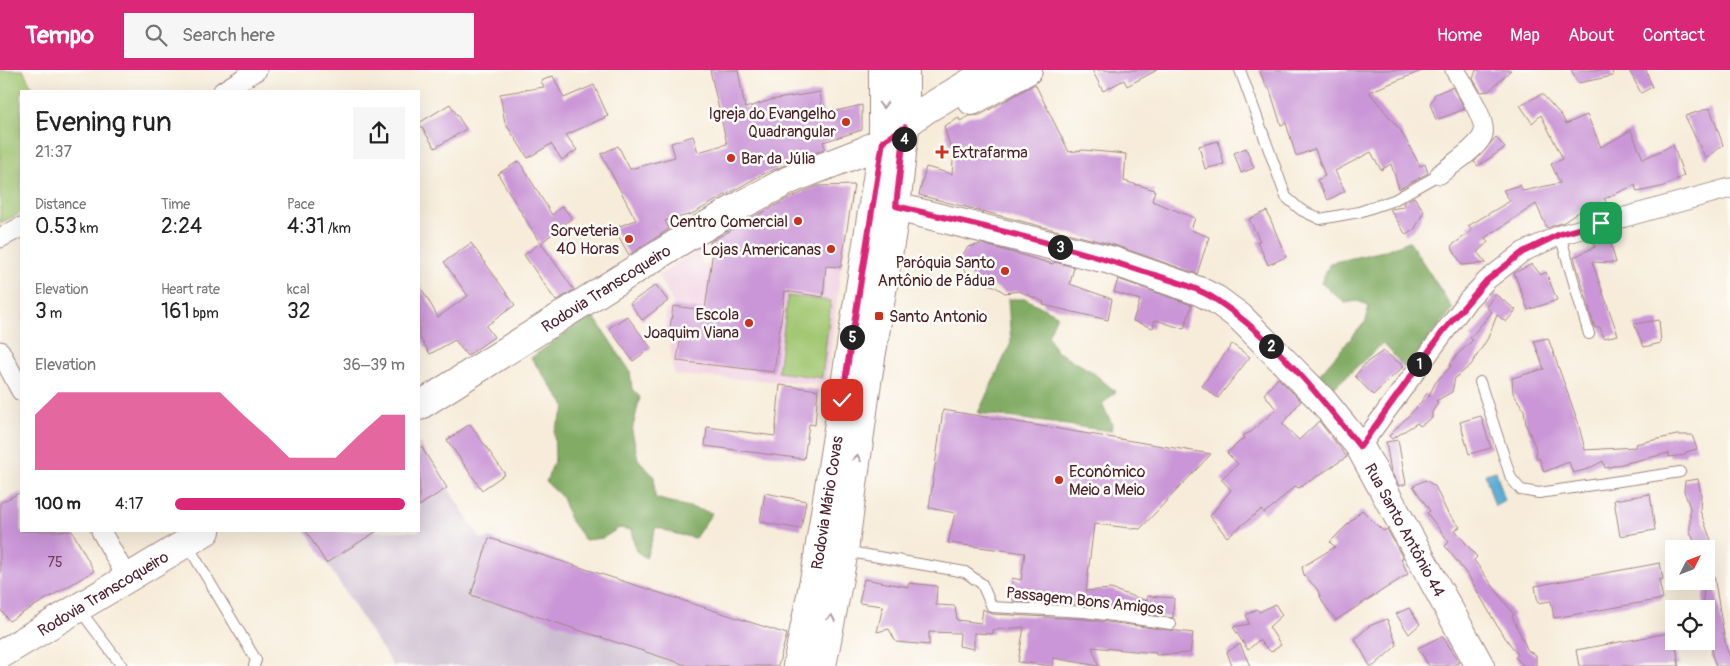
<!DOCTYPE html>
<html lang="en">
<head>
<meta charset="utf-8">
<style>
	:root { --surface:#fff; --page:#f6f6f6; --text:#222; --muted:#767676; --accent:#db2777 }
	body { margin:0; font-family:Pangolin,sans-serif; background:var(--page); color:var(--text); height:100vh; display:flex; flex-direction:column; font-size:19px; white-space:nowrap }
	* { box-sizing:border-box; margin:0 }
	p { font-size:16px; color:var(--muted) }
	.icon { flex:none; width:28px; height:28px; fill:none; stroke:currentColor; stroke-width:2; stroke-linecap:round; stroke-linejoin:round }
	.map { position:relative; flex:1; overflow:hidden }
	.sheet { position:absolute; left:20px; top:20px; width:400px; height:442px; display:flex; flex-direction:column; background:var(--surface); border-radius:0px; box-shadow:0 5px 20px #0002 }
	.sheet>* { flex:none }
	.needle { width:32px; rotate:48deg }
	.buttons { position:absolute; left:1665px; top:470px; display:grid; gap:10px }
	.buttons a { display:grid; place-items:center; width:50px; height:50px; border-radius:0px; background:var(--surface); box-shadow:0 5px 20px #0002; font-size:25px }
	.pin { position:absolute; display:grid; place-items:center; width:42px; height:42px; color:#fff; margin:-21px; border-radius:10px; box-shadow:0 2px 8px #0006 }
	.km { position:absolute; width:25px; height:25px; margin:-12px; border-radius:50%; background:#222; color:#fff; font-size:14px; line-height:25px; text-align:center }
	.round { display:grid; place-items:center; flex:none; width:52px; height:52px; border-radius:0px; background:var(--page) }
	.summary { display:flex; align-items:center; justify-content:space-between; height:85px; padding:0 15px }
	h1 { font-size:28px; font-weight:600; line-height:38px }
	.metrics { display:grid; grid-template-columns:repeat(3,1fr); gap:8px; height:85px; padding:5px 15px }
	.metrics div { display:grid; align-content:center }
	.metrics b { font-size:21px; font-weight:600 }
	.metrics small { font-size:14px; font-weight:400 }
	.metrics p { font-size:14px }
	.chart { height:140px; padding:10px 15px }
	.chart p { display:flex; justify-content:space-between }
	.chart svg { width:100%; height:90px; margin-top:5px; fill:var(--accent); opacity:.7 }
	ul { padding:0 15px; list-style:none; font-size:16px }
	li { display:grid; grid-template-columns:80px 60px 1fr; align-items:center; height:38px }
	li i { height:12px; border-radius:6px; background:var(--accent) }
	header { display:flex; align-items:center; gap:30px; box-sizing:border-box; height:70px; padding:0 25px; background:var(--accent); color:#fff }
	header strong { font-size:24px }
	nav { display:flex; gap:28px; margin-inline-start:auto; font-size:18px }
	.search { width:350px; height:45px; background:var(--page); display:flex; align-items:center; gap:12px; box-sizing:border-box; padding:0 18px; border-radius:0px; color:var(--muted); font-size:19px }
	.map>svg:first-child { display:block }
</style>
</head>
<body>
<header>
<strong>Tempo</strong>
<div class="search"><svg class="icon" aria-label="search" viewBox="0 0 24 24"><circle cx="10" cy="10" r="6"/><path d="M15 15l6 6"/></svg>Search here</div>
<nav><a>Home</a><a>Map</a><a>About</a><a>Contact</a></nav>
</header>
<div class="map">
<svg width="1730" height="596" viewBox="0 0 1730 596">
	<rect width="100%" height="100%" fill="#fdfcf7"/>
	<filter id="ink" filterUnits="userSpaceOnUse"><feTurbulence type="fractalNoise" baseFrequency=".02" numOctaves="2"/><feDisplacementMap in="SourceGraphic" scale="10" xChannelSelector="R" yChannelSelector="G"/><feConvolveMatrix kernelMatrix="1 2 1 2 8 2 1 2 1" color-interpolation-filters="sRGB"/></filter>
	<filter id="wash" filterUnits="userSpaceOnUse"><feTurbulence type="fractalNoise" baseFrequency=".0096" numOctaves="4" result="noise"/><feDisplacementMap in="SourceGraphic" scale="20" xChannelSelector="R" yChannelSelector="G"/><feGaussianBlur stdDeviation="1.12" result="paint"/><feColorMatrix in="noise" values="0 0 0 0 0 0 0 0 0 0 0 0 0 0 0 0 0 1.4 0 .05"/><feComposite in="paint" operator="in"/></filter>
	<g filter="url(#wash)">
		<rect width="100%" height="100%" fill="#f7ecda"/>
		<polygon fill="#f1d0e3" points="703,175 702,194 841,197 826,314 674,305 669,269 665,265 666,240 674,234 658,206"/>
		<polygon fill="#cebed1" points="419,373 481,469 489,468 787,564 778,596 393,596 306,461 419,461"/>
		<g fill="#a3c873" stroke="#76744f">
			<polygon points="0,0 23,0 34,21 21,21 21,143 0,153"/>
			<polygon points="788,226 831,231 822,308 778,302"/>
		</g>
		<g fill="#82ac65" stroke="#666648">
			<polygon points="1409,171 1453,239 1405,298 1383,273 1330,321 1318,306 1366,251 1369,235 1357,231 1345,233 1321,213 1330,193 1384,181"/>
			<polygon points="1008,229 1026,229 1057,245 1048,266 1056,281 1091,301 1116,322 1102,334 1112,354 1111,361 978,343 1011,273"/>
			<polygon points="592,244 630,301 632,319 640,327 632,361 638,389 654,407 655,428 712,443 695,468 676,464 656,457 646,488 636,481 631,460 619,458 603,468 585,470 570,450 562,427 546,412 555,389 554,361 566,337 531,288"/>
		</g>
		<polygon fill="#56abd2" stroke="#50657e" points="1496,401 1505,431 1495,436 1485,404"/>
		<g id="blocks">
			<g fill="#ca96d7">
				<polygon points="710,0 738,0 745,38 771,30 820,22 823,44 862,35 862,60 823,72 825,78 820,81 761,105 692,144 665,151 669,159 629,185 614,158 636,150 601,84 618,76 630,99 675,87 671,73 693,66 698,82 727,74"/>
				<polygon points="1092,0 1157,0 1127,16 1124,10 1103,21"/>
				<polygon points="1259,0 1424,0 1369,22 1401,61 1420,96 1425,94 1428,103 1399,119 1391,94 1381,100 1371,82 1335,101 1345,121 1328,130 1317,110 1325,106 1315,79 1296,86 1286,53 1281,55 1269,17 1267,18"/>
				<polygon points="1476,0 1511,0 1489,21 1481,22 1473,9"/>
				<polygon points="1571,0 1612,0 1613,6 1578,13"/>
				<polygon points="1629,0 1646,0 1652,17 1641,23"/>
				<polygon points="553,6 564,28 594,15 608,46 566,65 577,80 562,90 551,74 528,88 505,53 500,24 544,17 541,11"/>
				<polygon points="1035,14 1069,82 1083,80 1126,84 1124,111 1155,120 1152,131 1195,148 1191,160 1209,167 1197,204 1114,175 919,125 926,97 952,104 954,79 950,76 944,56 959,48 960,51 969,46 980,45"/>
				<polygon points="1452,17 1465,39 1436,50 1430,34 1435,24"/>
				<polygon points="1542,24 1562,46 1566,54 1587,45 1601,77 1631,60 1643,89 1673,75 1684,106 1661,117 1637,122 1635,115 1604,129 1607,134 1591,144 1586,137 1564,152 1547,158 1536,134 1485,168 1488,172 1477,182 1486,193 1462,195 1451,176 1472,161 1468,156 1510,131 1503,120 1520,115 1523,121 1560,113 1551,94 1563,89 1541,45 1532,53 1520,35"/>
				<polygon points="450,34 466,59 435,78 419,53"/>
				<polygon points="1710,38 1723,75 1706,89 1685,46"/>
				<polygon points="1496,67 1505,78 1478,96 1474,92"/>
				<polygon points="1218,71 1224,94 1205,99 1199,76"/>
				<polygon points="1246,78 1254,98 1241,103 1234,83"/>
				<polygon points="519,91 552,145 562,136 572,148 541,173 574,220 556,231 524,185 540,173 498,104"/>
				<polygon points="854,115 841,197 826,196 823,227 785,221 774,302 677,291 682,257 669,266 673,236 705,240 712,187 710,172 787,129 818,116"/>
				<polygon points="1414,127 1424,141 1415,159 1406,165 1390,139 1404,137 1403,133"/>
				<polygon points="1267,141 1286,187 1268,195 1257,171 1260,171 1249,149"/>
				<polygon points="1608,163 1616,193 1592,192 1618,265 1604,268 1600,257 1595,258 1574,187 1595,177 1593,171"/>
				<polygon points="471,173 515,235 486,256 494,267 467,286 455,270 430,284 419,266 419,214 438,247 468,226 444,192"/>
				<polygon points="982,174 1053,194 1054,192 1074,197 1070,214 1112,229 1108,250 1043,235 1044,232 1019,221 1005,223 994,216 976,211 963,199 961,187 968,177"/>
				<polygon points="1532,194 1541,205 1546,202 1557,230 1528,240 1514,203"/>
				<polygon points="1118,209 1192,235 1184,259 1155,250 1153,258 1133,251 1140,230 1114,222"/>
				<polygon points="656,215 668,231 642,250 630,233"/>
				<polygon points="1495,224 1516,240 1506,252 1497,245 1488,268 1471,295 1455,308 1452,322 1436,331 1438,333 1432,342 1432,348 1420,356 1417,353 1392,369 1389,366 1419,335 1427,323 1429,326 1435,313 1451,296 1450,294 1458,284 1473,270 1470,268 1492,242 1486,237"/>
				<polygon points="627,246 651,278 633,291 609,258"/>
				<polygon points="1659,250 1661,273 1644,277 1634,254"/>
				<polygon points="1548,268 1578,352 1585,380 1636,377 1635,374 1677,365 1692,365 1697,379 1686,382 1685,385 1669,387 1669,383 1605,398 1603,391 1588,399 1573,403 1569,392 1544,402 1539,388 1537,389 1535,376 1526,355 1524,340 1513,323 1512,308 1544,299 1534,271"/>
				<polygon points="1232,274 1250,287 1218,328 1202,316"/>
				<polygon points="1383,281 1404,296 1373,325 1355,306 1366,293"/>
				<polygon points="1278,308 1301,331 1282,354 1299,370 1319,351 1347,387 1299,418 1295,416 1276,434 1264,443 1261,440 1227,467 1210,446 1231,420 1221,409 1238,394 1227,383 1244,368 1242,366 1251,362 1276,339 1264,324"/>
				<polygon points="780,315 818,320 815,355 809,354 804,389 705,376 707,357 775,366"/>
				<polygon points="943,340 1211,384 1140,459 1094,454 1086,521 1111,519 1147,531 1147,526 1174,528 1173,548 1086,535 1013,531 1012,508 1021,510 1025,483 948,473 955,443 929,438"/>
				<polygon points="1481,346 1491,378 1469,384 1460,352"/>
				<polygon points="470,354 505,404 482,420 447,370"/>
				<polygon points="1398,370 1406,414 1399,416 1391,402 1386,372"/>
				<polygon points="419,373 447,418 419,436"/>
				<polygon points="1698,409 1701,425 1700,441 1711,470 1696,475 1690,462 1690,438 1684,421 1685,411"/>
				<polygon points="1425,410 1435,416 1447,442 1460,457 1455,460 1477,487 1474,490 1514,545 1512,546 1528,581 1536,585 1536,596 1524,596 1515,587 1518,585 1499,559 1469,507 1445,476 1449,472 1427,443 1430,441 1413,416"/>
				<polygon points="21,422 21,461 72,461 94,501 9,551 0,539 0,433"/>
				<polygon points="765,423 806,431 801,459 760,452"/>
				<polygon points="1650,424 1655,460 1620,466 1614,430"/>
				<polygon points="1362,440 1383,461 1387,459 1403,488 1401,489 1408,504 1336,550 1323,533 1317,519 1304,505 1302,497 1335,477 1330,472"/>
				<polygon points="306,461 377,461 326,493"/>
				<polygon points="489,468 787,564 778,596 689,596 471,525"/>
				<polygon points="1708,488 1711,488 1726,577 1730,586 1730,596 1716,596 1712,585 1712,567 1708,559 1703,528"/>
				<polygon points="1660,493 1663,509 1659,510 1663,529 1554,548 1551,531 1538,533 1535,516"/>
				<polygon points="864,509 908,517 909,513 937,516 936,535 955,536 957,550 981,553 983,539 992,544 1084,549 1193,563 1190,583 1156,585 1156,583 1092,577 1099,596 1053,588 1053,596 1018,592 1024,557 993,560 993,564 974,563 974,579 959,576 960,563 929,562 929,575 896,572 889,559 877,562 883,536 859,533"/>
				<polygon points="1275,534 1282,545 1269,557 1281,575 1271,582 1259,570 1248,580 1233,557 1249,554 1246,545 1257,539 1259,542"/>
				<polygon points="1409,538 1420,554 1409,564 1396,544"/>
				<polygon points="1387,549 1397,575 1374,596 1370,596 1355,569 1369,556"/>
				<polygon points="1674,562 1679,596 1579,596 1576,580"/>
				<polygon points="1442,566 1460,592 1452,596 1429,596 1418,578"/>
				<polygon points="1240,574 1250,596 1232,596 1227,582"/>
			</g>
		</g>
	</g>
	<g filter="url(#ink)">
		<use href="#blocks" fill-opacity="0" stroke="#a08682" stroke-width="1"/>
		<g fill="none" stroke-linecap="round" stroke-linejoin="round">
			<g stroke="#a08682" stroke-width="12">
				<g id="lane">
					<polyline points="1240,0 1286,127 1301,140 1320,149 1359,142 1394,130 1440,104"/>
					<polyline points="1560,165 1589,264"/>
					<polyline points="1480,312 1511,408 1521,420 1539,423 1680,402"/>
					<polyline points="187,474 256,590 254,596"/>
					<polyline points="844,481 965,502 982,514 992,537 1085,542 1171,554"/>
					<polyline points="79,539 122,596"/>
				</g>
			</g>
			<g stroke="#a08682" stroke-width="21">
				<g id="street">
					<polyline points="223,21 257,0"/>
					<path d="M1440,104c13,-11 33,-22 42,-37 8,-13 -19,-53 -27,-67"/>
					<polyline points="0,168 21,157"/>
					<polyline points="0,281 21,321"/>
					<polyline points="1360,377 1468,230 1487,210 1523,182 1560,165 1730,118"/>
					<polyline points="101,461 127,508"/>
				</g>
			</g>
			<g stroke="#a08682" stroke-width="30">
				<g id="secondary">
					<polyline points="972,31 1028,0"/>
					<path id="s1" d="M896,137l214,53 89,31 18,9 23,17 82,83 38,47 120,219"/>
					<path id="s2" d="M419,336l263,-166 61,-36 46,-24 75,-29 19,-10 42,-31 66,-40"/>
					<path id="s3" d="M0,585l206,-124"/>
				</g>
			</g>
			<g stroke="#a08682" stroke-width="30">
				<g id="primary">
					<path id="s4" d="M797,596l19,-96 67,-429v-71"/>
					<polyline points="822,596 844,481 867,312 896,137 905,57 905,0"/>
				</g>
			</g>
			<use href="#lane" stroke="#fff" stroke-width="10"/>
			<use href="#street" stroke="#fff" stroke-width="19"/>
			<use href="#secondary" stroke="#fff" stroke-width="28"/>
			<use href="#primary" stroke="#fff" stroke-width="28"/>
		</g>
		<defs><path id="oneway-chevron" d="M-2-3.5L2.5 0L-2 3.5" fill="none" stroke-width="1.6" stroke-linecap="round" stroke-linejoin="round" transform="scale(1.25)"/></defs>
		<g stroke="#ae9aa0">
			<use href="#oneway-chevron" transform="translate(883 35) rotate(90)"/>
			<use href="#oneway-chevron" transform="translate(857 388) rotate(-81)"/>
			<use href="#oneway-chevron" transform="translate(831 548) rotate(-80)"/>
		</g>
	</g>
	<g fill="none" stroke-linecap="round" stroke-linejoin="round" filter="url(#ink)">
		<g stroke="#fff" stroke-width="10">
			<path id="route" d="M842,330l41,-259 22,-14 -9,79c82,19 165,38 245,65 26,8 55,15 77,30 56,38 101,94 142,146l84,-117 43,-50 36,-28 37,-18 41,-11"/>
		</g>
		<use href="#route" stroke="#db2777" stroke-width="6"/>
	</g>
	<g fill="#c8321e" stroke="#fdfcf7" stroke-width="2">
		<circle cx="846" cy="52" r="5"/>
		<path d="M939.5 74.5h5v5h5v5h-5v5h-5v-5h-5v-5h5z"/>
		<circle cx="731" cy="88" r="5"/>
		<circle cx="798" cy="151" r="5"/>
		<circle cx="629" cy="169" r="5"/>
		<circle cx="831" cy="179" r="5"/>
		<circle cx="1005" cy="201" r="5"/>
		<rect x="874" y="241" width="10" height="10" rx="2.5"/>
		<circle cx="749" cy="253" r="5"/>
		<circle cx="1059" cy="410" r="5"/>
	</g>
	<g text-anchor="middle" stroke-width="5" stroke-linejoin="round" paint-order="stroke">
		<g font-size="14" fill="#6a3d56">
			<text x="55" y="497">75</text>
		</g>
		<g font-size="16" fill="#4a1f2b" stroke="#fdfcf7" text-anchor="end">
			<text x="836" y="49">Igreja do Evangelho<tspan x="836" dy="18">Quadrangular</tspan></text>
			<text x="952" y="88" text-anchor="start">Extrafarma</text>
			<text x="741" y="94" text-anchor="start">Bar da Júlia</text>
			<text x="788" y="157">Centro Comercial</text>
			<text x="619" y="166">Sorveteria<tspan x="619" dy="18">40 Horas</tspan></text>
			<text x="821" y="185">Lojas Americanas</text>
			<text x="995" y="198">Paróquia Santo<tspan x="995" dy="18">Antônio de Pádua</tspan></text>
			<text x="739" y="250">Escola<tspan x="739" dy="18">Joaquim Viana</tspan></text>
			<text x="889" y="252" text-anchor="start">Santo Antonio</text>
			<text x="1069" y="407" text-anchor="start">Econômico<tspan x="1069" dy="18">Meio a Meio</tspan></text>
		</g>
		<g font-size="16" fill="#4a1f2b" stroke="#fdfcf7">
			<text dy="6" stroke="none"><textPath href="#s2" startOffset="221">Rodovia Transcoqueiro</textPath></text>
			<text dy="6" stroke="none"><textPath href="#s4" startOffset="166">Rodovia Mário Covas</textPath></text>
			<text dy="6" stroke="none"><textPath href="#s1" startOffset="635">Rua Santo Antônio 44</textPath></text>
			<text dy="6" stroke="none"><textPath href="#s3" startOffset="120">Rodovia Transcoqueiro</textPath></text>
			<text transform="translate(1085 530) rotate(6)" y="6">Passagem Bons Amigos</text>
		</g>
	</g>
</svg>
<div class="buttons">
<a><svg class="needle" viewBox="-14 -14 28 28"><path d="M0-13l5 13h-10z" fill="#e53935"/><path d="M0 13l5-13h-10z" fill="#767676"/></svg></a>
<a><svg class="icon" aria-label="locate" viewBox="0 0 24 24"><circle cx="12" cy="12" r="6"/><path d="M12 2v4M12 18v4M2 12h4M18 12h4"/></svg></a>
</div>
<div class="pin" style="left:1601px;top:153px;background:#1e9e55"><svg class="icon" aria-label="arrive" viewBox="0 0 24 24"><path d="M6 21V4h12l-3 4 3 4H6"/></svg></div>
<div class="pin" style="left:842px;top:330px;background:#d93025"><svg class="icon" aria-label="check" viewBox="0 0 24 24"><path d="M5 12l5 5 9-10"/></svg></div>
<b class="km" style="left:1419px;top:294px">1</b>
<b class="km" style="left:1271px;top:276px">2</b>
<b class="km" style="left:1060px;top:177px">3</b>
<b class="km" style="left:904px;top:69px">4</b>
<b class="km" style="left:852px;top:267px">5</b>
<section class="sheet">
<div class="summary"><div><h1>Evening run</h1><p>21:37</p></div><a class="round"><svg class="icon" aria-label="share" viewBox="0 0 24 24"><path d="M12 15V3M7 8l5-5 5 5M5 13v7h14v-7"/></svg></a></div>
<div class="metrics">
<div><p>Distance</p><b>0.53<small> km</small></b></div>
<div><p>Time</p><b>2:24</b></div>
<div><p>Pace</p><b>4:31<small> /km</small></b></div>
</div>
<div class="metrics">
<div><p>Elevation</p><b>3<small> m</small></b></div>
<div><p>Heart rate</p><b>161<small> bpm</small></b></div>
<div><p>kcal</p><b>32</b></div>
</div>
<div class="chart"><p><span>Elevation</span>36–39 m</p>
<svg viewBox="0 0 160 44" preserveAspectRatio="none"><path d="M0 44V17L10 6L20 6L30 6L40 6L50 6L60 6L70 6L80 6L90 17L100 27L110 38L120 38L130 38L140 27L150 17L160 17V44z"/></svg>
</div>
<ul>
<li><b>100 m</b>4:17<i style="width:100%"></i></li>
</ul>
</section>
</div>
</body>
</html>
